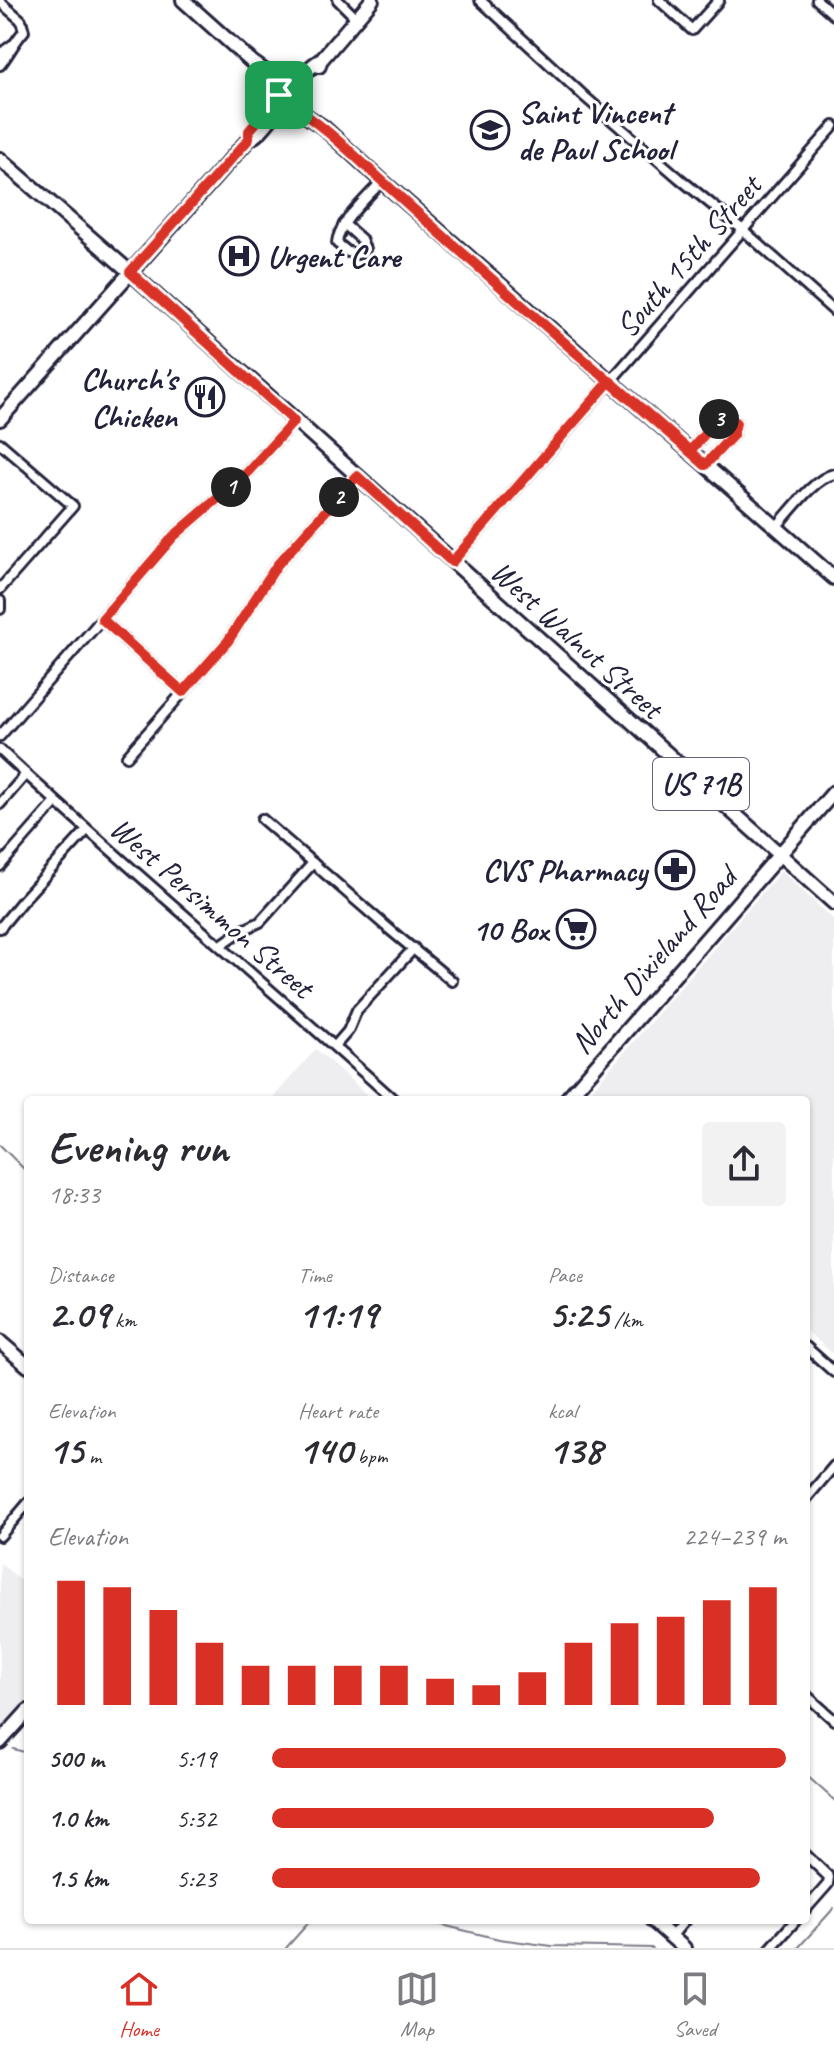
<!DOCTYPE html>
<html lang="en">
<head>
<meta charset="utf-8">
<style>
	:root { --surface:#fff; --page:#f2f2f3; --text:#2b2b33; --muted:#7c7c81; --line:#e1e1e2; --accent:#d93025 }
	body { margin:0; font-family:Caveat,sans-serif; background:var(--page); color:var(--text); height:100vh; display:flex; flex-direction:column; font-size:30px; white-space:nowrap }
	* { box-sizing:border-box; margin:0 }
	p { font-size:26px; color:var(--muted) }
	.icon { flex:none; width:44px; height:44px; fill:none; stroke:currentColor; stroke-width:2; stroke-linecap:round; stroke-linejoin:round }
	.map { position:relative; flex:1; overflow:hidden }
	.sheet { position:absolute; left:24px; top:1096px; width:786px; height:828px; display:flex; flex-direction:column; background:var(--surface); border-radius:8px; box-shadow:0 2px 6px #0004 }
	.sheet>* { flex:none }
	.pin { position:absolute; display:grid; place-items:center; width:68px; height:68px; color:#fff; margin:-34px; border-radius:16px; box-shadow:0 4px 12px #0006 }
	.km { position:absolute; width:40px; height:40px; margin:-20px; border-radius:50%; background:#222; color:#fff; font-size:22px; line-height:40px; text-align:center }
	.round { display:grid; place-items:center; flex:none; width:84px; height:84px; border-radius:8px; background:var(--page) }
	.head { display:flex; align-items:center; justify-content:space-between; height:136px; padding:0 24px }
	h1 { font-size:44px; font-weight:600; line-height:60px }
	.metrics { display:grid; grid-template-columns:repeat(3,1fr); gap:12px; height:136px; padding:8px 24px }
	.metrics div { display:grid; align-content:center }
	.metrics b { font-size:40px; font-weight:600 }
	.metrics small { font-size:22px; font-weight:400 }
	.metrics p { font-size:22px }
	.chart { height:224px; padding:16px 24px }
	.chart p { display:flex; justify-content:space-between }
	.chart svg { width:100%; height:144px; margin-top:8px; stroke:var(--accent); stroke-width:6 }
	ul { padding:0 24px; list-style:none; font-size:26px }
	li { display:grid; grid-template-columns:128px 96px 1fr; align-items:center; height:60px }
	li i { height:20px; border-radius:10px; background:var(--accent) }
	.tabs { display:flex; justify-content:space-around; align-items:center; height:112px; border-top:2px solid var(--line); background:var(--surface); font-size:22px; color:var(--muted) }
	.tabs a { display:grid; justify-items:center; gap:4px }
	.tabs .active { color:var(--accent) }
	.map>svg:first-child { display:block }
</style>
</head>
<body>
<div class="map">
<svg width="834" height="1948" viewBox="0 0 834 1948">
	<rect width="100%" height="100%" fill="#fff"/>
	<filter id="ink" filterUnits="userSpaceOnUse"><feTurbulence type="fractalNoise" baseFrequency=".0125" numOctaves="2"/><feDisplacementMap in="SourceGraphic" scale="16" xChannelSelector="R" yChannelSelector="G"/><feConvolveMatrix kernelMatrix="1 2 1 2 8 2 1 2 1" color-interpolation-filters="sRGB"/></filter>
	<g filter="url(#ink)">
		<g fill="#eeeef1">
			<polygon points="781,871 834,920 834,1355 806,1330 806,1100 583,1100"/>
			<polygon points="316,1049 373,1100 271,1100"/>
			<polygon points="0,1563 28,1587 28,1699 0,1731"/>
		</g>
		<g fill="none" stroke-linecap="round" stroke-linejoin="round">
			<g stroke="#7a7a88" stroke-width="2">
				<polyline points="0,1145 28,1173"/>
				<polyline points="13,1749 28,1753"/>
				<polyline points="806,1775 834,1800"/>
				<polyline points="422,1920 499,1939 552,1946 653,1948"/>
				<polyline points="286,1948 311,1920"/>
				<polyline points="798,1948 834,1908"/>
			</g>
			<g stroke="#22223b" stroke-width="14">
				<g id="street">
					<polyline points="338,0 356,18"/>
					<polyline points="480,0 585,97 679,178 743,230 834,311"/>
					<polyline points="659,0 692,30 719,0"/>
					<polyline points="817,0 834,15"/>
					<path d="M0,2l21,18 3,11c-10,11 -15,23 -24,34"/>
					<polyline points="0,54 12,45"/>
					<path d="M344,224l17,15 4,10 -7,5 -10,-2 -11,-9c1,-20 31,-46 45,-62"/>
					<polyline points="0,443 73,506 0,589"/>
					<polyline points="690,451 717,420 729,416 736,423 733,435 705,465"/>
					<path d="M776,527c15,-16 37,-48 58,-53"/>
					<polyline points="452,562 834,126"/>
					<polyline points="0,601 0,609"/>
					<polyline points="102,619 183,692"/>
					<polyline points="0,736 174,536 245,475 294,421"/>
					<path d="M0,750c129,120 264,232 394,350"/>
					<polyline points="127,756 228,641 277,565 357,476"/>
					<polyline points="0,804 26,774"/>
					<polyline points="262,819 389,929 452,981"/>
					<polyline points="0,866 56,802"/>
					<polyline points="0,928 22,901 87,830"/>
					<polyline points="221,945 241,931 260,922 313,863"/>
					<polyline points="335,1046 348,1031 357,1010 414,948"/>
					<polyline points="806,1347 834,1372"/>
					<polyline points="806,1499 834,1466"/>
					<polyline points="0,1536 28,1503"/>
					<polyline points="806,1695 834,1720"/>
					<polyline points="806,1855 829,1877 828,1884 806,1909"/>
					<polyline points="671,1937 685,1920"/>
					<polyline points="771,1948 796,1920"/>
				</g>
			</g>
			<g stroke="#22223b" stroke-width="18">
				<g id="secondary">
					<path d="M183,0l69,62 35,25c14,-6 20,-20 33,-26"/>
					<polyline points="319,66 320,61 372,0"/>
					<circle cx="287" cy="95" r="8"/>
					<path d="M0,419l249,-280c16,-7 23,-27 38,-36l36,24 59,54 452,397"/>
					<polyline points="566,1100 834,792"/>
					<polyline points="0,1342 28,1366"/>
					<polyline points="0,1742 28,1711"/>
					<polyline points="652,1920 684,1948"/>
				</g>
			</g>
			<g stroke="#22223b" stroke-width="18">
				<polyline id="primary" points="0,159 130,272 834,903"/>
			</g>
			<use href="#street" stroke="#fff" stroke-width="8"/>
			<use href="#secondary" stroke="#fff" stroke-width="12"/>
			<use href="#primary" stroke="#fff" stroke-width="12"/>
		</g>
	</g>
	<g fill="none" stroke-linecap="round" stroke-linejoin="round" filter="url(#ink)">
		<g stroke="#fff" stroke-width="16">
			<path id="route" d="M279,95l-30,36v8l-119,133 164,149 -49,54 -71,61 -72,83 81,73 45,-51 49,-76 80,-89 95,86 158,-181 80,70 27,-31 12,-4 7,7 -3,12 -28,30c-117,-103 -237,-204 -351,-310 -20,-18 -39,-35 -62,-49 -7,-4 -10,-4 -13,-11"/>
		</g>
		<use href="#route" stroke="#d93025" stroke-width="10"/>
	</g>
	<defs>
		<g id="school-ring" transform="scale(2)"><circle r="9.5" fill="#fff" stroke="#22223b" stroke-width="1.5"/><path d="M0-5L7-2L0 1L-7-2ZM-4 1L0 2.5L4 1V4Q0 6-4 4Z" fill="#22223b"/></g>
		<g id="hospital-ring" transform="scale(2)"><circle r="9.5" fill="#fff" stroke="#22223b" stroke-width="1.5"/><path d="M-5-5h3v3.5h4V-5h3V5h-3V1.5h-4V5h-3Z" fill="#22223b"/></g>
		<g id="restaurant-ring" transform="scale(2)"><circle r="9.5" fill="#fff" stroke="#22223b" stroke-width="1.5"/><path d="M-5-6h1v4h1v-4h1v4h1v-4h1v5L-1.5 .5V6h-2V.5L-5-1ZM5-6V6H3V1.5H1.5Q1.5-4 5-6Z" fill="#22223b"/></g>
		<g id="pharmacy-ring" transform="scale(2)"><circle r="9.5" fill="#fff" stroke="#22223b" stroke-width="1.5"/><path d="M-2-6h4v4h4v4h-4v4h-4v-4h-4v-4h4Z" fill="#22223b"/></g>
		<g id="supermarket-ring" transform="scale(2)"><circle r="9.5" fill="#fff" stroke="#22223b" stroke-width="1.5"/><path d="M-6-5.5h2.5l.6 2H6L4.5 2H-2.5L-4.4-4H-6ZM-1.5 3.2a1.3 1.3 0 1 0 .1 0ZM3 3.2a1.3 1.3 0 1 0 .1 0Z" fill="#22223b"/></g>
	</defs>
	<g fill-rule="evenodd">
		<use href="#school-ring" x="490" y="130"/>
		<use href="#hospital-ring" x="239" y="256"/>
		<use href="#restaurant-ring" x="205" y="397"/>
		<use href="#pharmacy-ring" x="675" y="870"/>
		<use href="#supermarket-ring" x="576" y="929"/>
	</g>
	<g text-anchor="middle" stroke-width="6" stroke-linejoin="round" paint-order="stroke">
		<rect fill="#fff" stroke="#646476" stroke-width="2" x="653" y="758" width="96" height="52" rx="6"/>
		<g font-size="30" font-weight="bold" fill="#22223b">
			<text x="701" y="794">US 71B</text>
		</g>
		<g font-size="32" font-weight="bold" fill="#22223b" stroke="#fff" text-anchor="end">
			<text x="518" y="123" text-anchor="start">Saint Vincent<tspan x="518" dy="37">de Paul School</tspan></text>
			<text x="267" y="267" text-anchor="start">Urgent Care</text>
			<text x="177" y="390">Church's<tspan x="177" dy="37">Chicken</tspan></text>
			<text x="647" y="881">CVS Pharmacy</text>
			<text x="548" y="940">10 Box</text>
		</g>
		<g font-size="32" fill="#22223b" stroke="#fff">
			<text transform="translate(688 256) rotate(-49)" y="11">South 15th Street</text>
			<text transform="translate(577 639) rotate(42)" y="11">West Walnut Street</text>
			<text transform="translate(212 907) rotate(41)" y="11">West Persimmon Street</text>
			<text transform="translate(653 960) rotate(-49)" y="11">North Dixieland Road</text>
		</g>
	</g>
</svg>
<div class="pin" style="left:279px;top:95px;background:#1e9e55"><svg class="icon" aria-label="arrive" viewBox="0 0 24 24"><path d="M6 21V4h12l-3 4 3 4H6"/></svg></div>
<b class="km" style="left:231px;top:487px">1</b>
<b class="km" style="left:339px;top:497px">2</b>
<b class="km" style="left:719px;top:419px">3</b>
<section class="sheet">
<div class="head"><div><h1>Evening run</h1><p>18:33</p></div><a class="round"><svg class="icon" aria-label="share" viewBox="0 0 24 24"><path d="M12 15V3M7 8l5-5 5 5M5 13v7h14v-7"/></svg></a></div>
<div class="metrics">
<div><p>Distance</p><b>2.09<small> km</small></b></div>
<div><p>Time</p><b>11:19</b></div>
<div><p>Pace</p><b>5:25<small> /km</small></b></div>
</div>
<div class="metrics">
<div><p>Elevation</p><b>15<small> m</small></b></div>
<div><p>Heart rate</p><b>140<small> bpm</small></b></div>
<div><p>kcal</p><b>138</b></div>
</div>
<div class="chart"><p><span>Elevation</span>224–239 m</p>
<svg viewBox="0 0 160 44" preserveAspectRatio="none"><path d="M5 44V6M15 44V8M25 44V15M35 44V25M45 44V32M55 44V32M65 44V32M75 44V32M85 44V36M95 44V38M105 44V34M115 44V25M125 44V19M135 44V17M145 44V12M155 44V8"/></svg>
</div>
<ul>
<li><b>500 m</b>5:19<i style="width:100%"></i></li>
<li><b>1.0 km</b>5:32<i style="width:86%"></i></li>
<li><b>1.5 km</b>5:23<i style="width:95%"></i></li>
</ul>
</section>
</div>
<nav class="tabs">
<a class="active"><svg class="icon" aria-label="home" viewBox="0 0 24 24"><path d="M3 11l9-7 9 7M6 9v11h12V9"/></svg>Home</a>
<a><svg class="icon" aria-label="map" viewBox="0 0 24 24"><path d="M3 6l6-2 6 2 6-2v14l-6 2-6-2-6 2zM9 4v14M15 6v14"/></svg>Map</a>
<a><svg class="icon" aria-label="saved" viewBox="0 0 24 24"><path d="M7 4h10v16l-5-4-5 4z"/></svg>Saved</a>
</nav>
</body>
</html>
